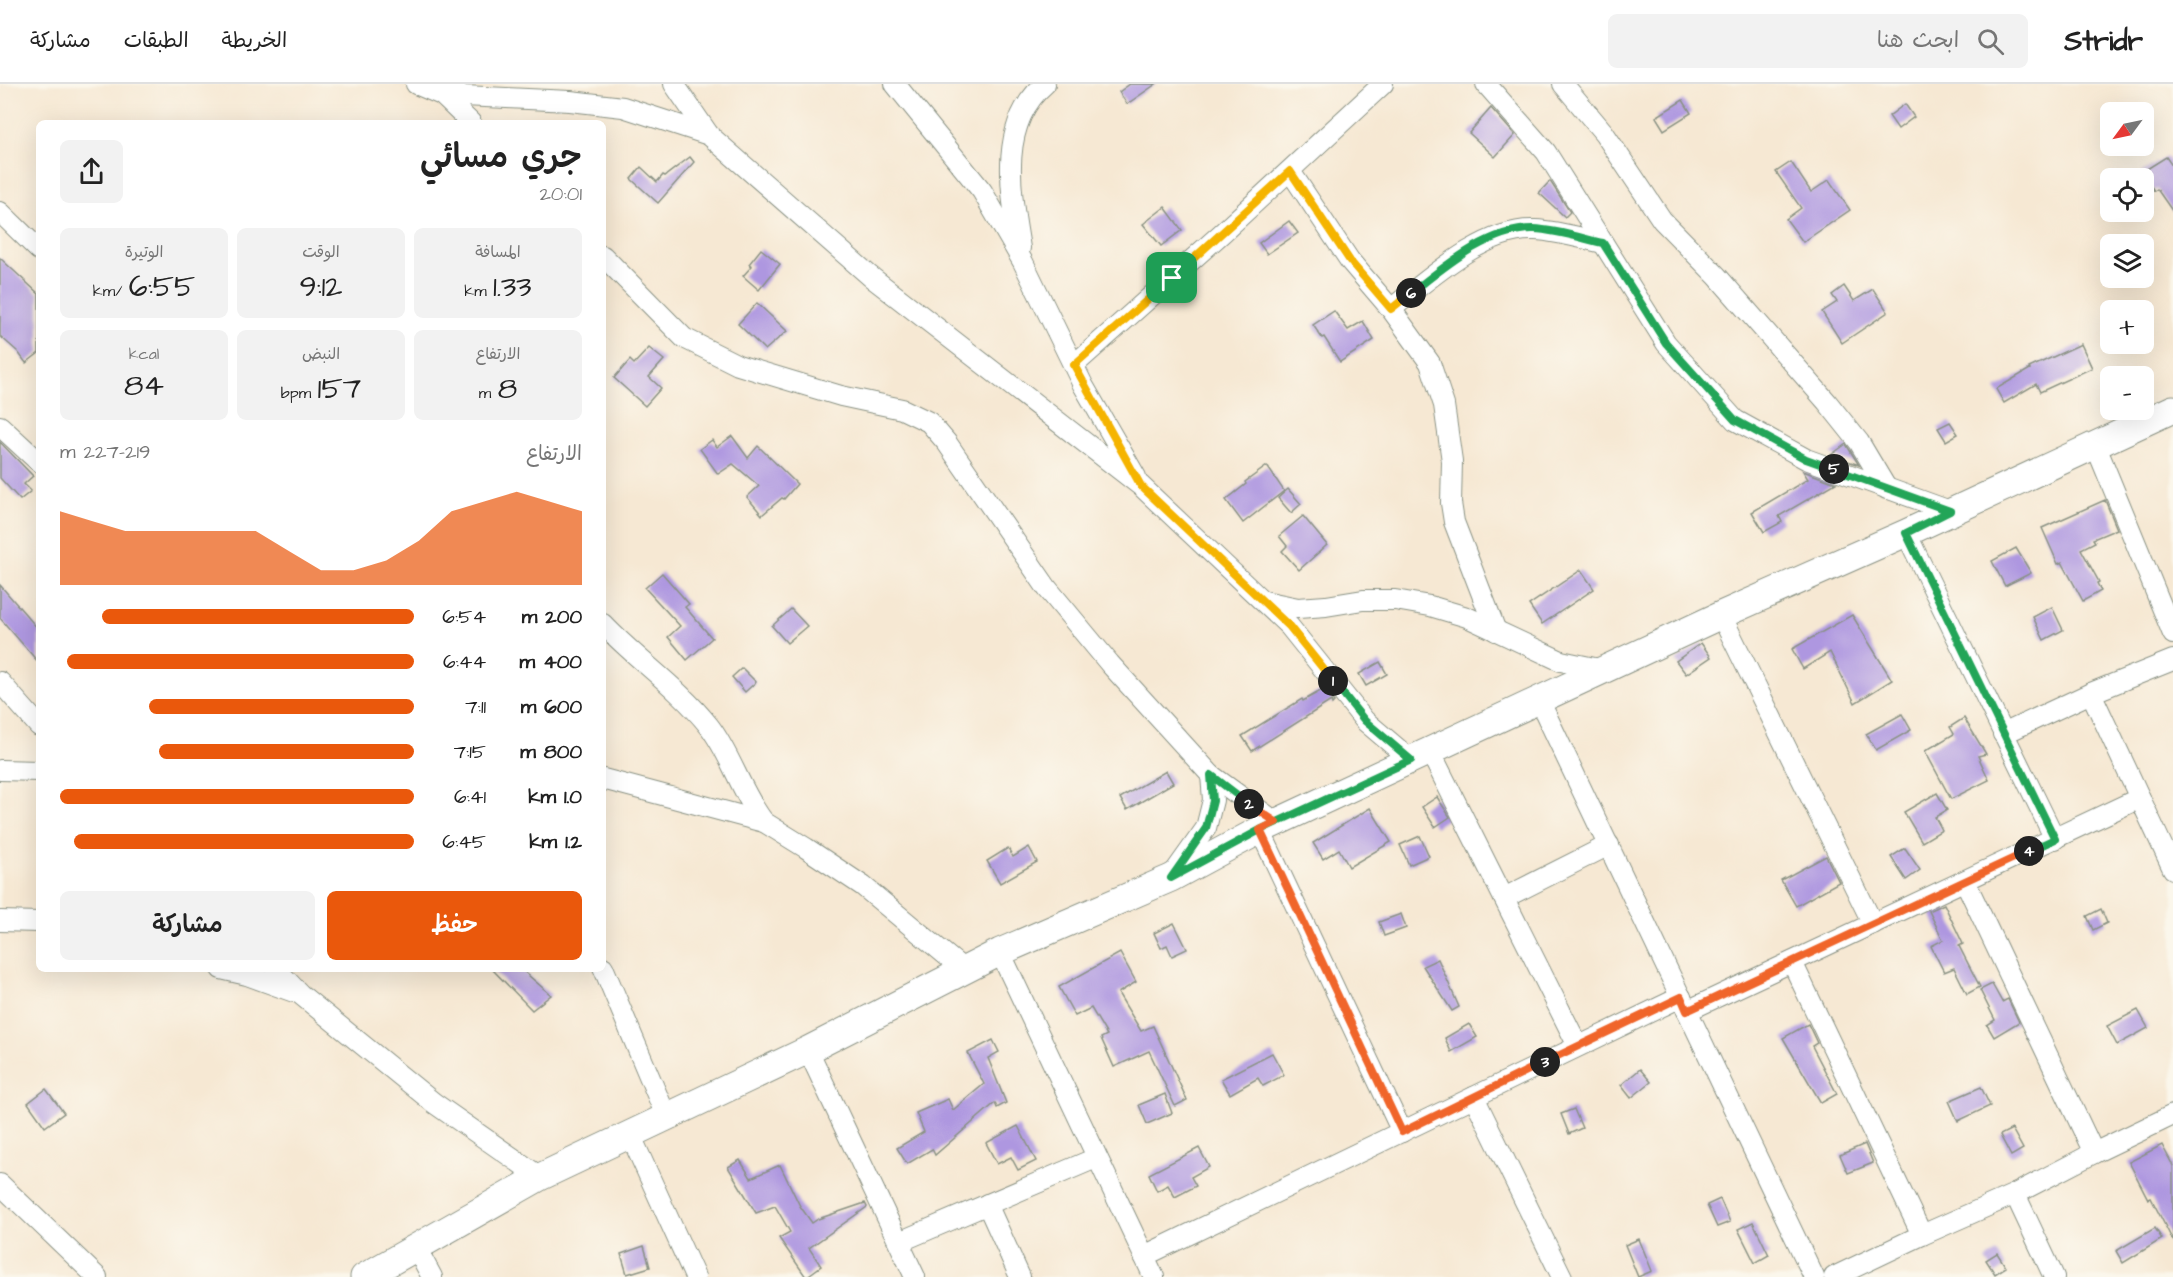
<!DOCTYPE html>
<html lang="ar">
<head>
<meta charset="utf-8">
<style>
	:root { --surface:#fff; --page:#f2f2f2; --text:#222; --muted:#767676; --line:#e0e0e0; --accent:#ea580c }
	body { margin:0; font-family:"Architects Daughter","Playpen Sans Arabic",sans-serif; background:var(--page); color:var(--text); direction:rtl; height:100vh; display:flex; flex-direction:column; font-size:22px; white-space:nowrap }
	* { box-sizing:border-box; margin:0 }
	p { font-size:20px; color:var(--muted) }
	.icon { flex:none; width:33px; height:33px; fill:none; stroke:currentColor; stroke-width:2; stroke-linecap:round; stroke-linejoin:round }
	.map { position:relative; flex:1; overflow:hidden; direction:ltr }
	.sheet { position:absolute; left:36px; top:36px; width:570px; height:852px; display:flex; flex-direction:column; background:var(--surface); border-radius:9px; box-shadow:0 6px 24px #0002; direction:rtl }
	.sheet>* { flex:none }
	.needle { width:39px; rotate:237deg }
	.tools { position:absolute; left:2100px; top:18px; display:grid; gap:12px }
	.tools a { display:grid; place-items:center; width:54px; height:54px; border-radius:9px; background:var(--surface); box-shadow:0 6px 24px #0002; font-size:30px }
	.pin { position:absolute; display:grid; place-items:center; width:51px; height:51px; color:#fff; margin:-26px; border-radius:12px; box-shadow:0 3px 9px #0006 }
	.km { position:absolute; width:30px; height:30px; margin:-15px; border-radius:50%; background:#222; color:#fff; font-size:16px; line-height:30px; text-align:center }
	.round { display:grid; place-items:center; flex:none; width:63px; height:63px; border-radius:9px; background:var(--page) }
	.head { display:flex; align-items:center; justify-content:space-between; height:102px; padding:0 24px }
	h1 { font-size:33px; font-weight:600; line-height:45px }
	.stats { display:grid; grid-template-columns:repeat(3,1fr); gap:9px; height:102px; padding:6px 24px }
	.stats div { display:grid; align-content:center; border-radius:9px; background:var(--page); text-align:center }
	.stats b { font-size:30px; font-weight:600 }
	.stats small { font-size:16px; font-weight:400 }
	.stats p { font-size:16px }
	.chart { height:168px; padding:12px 24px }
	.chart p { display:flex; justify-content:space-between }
	.chart svg { width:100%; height:108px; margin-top:6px; fill:var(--accent); opacity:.7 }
	.primary-button { display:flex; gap:12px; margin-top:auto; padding:12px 24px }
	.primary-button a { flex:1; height:69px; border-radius:9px; background:var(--accent); color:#fff; font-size:24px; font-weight:600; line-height:69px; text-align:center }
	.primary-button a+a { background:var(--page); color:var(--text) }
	ul { padding:0 24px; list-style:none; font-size:20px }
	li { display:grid; grid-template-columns:96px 72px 1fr; align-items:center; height:45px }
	li i { height:15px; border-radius:8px; background:var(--accent) }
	header { display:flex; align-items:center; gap:36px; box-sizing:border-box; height:84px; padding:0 30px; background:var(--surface); border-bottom:2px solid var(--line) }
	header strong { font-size:28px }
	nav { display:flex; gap:33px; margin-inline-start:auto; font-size:21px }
	.search { width:420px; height:54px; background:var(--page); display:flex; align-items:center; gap:15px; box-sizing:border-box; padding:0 21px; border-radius:9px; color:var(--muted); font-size:22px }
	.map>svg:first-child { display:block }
</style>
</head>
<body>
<header>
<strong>Stridr</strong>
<div class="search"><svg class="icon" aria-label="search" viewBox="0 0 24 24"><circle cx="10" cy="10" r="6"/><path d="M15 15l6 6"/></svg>ابحث هنا</div>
<nav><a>الخريطة</a><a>الطبقات</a><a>مشاركة</a></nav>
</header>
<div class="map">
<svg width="2173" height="1193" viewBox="0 0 2173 1193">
	<rect width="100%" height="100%" fill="#fbf7ec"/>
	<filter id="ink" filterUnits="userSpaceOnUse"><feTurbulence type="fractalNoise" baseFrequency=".0167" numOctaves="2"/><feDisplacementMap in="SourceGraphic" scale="12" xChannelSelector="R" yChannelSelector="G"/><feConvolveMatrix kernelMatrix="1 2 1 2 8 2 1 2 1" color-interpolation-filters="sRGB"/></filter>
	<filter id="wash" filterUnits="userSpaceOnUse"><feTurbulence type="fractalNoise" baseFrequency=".008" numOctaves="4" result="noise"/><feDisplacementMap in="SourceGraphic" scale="24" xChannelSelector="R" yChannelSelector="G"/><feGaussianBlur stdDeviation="1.35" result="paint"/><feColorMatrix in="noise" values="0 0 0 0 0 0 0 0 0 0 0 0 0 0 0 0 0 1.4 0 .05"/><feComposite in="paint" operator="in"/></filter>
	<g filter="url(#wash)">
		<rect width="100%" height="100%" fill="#f6e8d3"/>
		<g id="blocks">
			<g fill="#ae97e0">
				<polygon points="1130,0 1156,0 1127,20 1119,8"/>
				<polygon points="1683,16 1691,29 1664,46 1656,33"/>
				<polygon points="1905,20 1914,33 1898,45 1889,32"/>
				<polygon points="1491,24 1515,51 1495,73 1469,49"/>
				<polygon points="690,73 694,78 658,119 631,95 641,83 657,98 663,91 665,92"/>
				<polygon points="2166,73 2173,83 2173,128 2157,105 2154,107 2142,88"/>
				<polygon points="1791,78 1811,108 1829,96 1850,126 1803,158 1786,135 1801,124 1776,88"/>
				<polygon points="1550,97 1570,128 1565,133 1539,109"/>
				<polygon points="1165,123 1182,146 1161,162 1143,140"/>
				<polygon points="1289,137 1298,149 1267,170 1259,159"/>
				<polygon points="761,165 780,180 759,206 743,192 752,182 749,180"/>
				<polygon points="0,174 39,210 39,269 26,279 18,268 0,252"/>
				<polygon points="1844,202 1854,217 1873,205 1888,228 1842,259 1822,228 1837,218 1832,211"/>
				<polygon points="757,219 787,247 765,266 738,240"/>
				<polygon points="1334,227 1348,246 1363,237 1374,256 1340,278 1324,253 1322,254 1313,241"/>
				<polygon points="2081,260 2092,284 2040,308 2036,300 2004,319 1996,305 2030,285 2029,284"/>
				<polygon points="649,264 664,276 649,293 661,304 645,322 614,294 630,276 634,280"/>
				<polygon points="1950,338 1958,350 1946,357 1938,344"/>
				<polygon points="732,352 748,374 758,362 797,400 784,415 782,414 762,431 747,413 759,402 733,380 718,390 700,365 712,356 717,363"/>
				<polygon points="0,358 33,392 24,400 31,407 20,416 0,394"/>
				<polygon points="1846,360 1849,365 1859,381 1831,371"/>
				<polygon points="1267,382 1284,407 1243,439 1226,416 1246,400 1245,398"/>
				<polygon points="1803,387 1836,399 1779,432 1782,438 1764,448 1752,428 1808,395"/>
				<polygon points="1288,405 1301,420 1291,429 1278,414"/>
				<polygon points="2105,416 2117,445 2093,455 2095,458 2081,465 2099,498 2097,499 2101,507 2083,517 2062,478 2058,480 2042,444"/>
				<polygon points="1303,432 1327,461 1299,486 1282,467 1287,462 1279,452"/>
				<polygon points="2016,464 2031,489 2005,502 1992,477"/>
				<polygon points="1581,486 1594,505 1542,540 1529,521"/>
				<polygon points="662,489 689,520 685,523 712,554 687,576 668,553 680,542 645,504"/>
				<polygon points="0,501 39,546 39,579 0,534"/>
				<polygon points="2052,523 2063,546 2044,556 2033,533"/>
				<polygon points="791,525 807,542 787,559 772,542"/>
				<polygon points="1852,531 1892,596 1855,619 1830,568 1803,585 1792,565"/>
				<polygon points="1701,559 1711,573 1686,590 1676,577"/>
				<polygon points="1380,578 1387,590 1366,602 1359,590"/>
				<polygon points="742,584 756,598 745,608 732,593"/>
				<polygon points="1324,605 1334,618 1332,620 1331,617 1252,667 1242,652 1302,615 1303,617"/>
				<polygon points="1902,630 1911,646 1876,666 1866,650"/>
				<polygon points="1964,634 1986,670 1978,672 1989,696 1951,715 1925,667 1954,650 1950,643"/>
				<polygon points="1166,687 1173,699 1127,726 1120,714"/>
				<polygon points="1937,709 1947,726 1935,733 1942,746 1922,758 1904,728"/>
				<polygon points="1437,713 1450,733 1435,743 1422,723"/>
				<polygon points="1370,724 1391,758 1349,783 1339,765 1323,775 1313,759"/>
				<polygon points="1420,752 1429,772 1409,781 1400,761"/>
				<polygon points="1029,763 1037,778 1000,799 987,777 1008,764 1013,773"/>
				<polygon points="1905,764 1920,786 1906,796 1891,773"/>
				<polygon points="1826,772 1839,798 1796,822 1781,796"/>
				<polygon points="1944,820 1963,860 1959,862 1980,903 1967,910 1954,884 1944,888 1931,862 1943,856 1929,827"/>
				<polygon points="2101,825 2107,839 2093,846 2087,832"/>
				<polygon points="1401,830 1406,844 1384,852 1379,838"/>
				<polygon points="1174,839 1187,865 1172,872 1167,861 1161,864 1154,849"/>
				<polygon points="1120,869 1136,898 1118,909 1141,947 1153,942 1187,1016 1175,1022 1149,967 1114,983 1101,954 1107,951 1091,924 1075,932 1059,903"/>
				<polygon points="1438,875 1459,923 1452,927 1423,882"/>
				<polygon points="492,885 521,885 551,911 532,926"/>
				<polygon points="1992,900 2002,918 2008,915 2019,938 1994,953 1987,941 1995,936 1980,906"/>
				<polygon points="2138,926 2148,944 2117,961 2107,942"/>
				<polygon points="1469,940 1477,953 1451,968 1445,954"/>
				<polygon points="1808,940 1817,959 1812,962 1837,1010 1821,1019 1783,954"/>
				<polygon points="993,956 999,968 988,974 1006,1019 997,1024 995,1019 935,1071 932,1065 907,1080 897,1064 924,1048 916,1029 948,1015 953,1026 984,1000 968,969"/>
				<polygon points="1272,969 1284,991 1263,1002 1258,994 1230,1010 1221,995"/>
				<polygon points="1640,985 1651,998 1631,1014 1621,1001"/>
				<polygon points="1981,1003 1990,1022 1958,1037 1949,1017"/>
				<polygon points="46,1005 64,1029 45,1043 28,1019"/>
				<polygon points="1165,1010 1172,1029 1147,1040 1139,1021"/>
				<polygon points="1574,1025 1582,1044 1569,1050 1561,1030"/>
				<polygon points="1018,1042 1036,1077 1018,1086 1011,1073 997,1080 986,1059"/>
				<polygon points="2012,1045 2023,1065 2011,1072 2000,1051"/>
				<polygon points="1865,1060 1873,1079 1848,1089 1840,1071"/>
				<polygon points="2162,1061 2173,1082 2173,1157 2151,1114 2148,1115 2129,1078"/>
				<polygon points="1199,1064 1209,1083 1191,1093 1196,1102 1175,1113 1168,1101 1157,1107 1149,1090"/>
				<polygon points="740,1076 751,1094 780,1081 800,1122 812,1139 818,1135 865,1119 867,1123 809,1164 821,1182 806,1193 779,1154 790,1148 775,1122 756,1129 728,1083"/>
				<polygon points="1720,1115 1730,1138 1717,1143 1707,1121"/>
				<polygon points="1753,1138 1769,1171 1755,1179 1738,1145"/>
				<polygon points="2155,1144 2162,1155 2123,1179 2116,1167"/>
				<polygon points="1639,1155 1652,1187 1638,1193 1625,1161"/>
				<polygon points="644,1162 650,1183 627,1190 621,1170"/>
				<polygon points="1997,1169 2006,1183 1995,1190 1986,1176"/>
			</g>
		</g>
	</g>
	<g filter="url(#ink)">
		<use href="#blocks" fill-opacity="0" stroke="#8a9284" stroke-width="1.5"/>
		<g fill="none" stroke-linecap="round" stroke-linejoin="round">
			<g stroke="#8a9284" stroke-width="22">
				<g id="street">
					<polyline points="416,0 442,11 570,17 623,23 709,51"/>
					<polyline points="674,0 709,51 870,192 1141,402 1289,542 1365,637 1411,676"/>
					<polyline points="895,0 982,107 1023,178 1083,301 1136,393"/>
					<polyline points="1486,0 1546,68 1666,259 1735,336 1806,375 1950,427"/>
					<polyline points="1563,0 1604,49 1662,136 1717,192 1827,318 1859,358 1887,405"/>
					<polyline points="442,11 471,39"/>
					<polyline points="1290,87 1350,177 1391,225 1430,279 1444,321 1452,377 1451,419 1454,438 1496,547"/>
					<polyline points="0,128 39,166"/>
					<path d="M1020,164c-9,-55 -23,-123 25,-164"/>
					<polyline points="603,172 684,254 738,281 841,312 902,325 929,338 947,359 1047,504 1110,580 1211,691 1277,739"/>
					<path d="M1391,225c37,-29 94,-82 144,-79 23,1 46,8 68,13"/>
					<polyline points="1074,281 1221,150 1383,0"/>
					<polyline points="0,342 39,378"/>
					<polyline points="2095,360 2173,550"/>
					<polyline points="1906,449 2055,755"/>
					<polyline points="1264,517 1298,524 1326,522 1363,516 1395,516 1430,522 1467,533 1561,577 1604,586"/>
					<polyline points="1721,531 1873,840"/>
					<path d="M603,540c34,36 75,63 106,102 22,28 32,67 55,96"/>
					<polyline points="0,598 39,642"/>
					<polyline points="2091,609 2173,785"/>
					<polyline points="1539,616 1814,1193"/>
					<polyline points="2003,650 2091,609 2173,576"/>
					<polyline points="1430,667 1578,962"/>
					<polyline points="0,686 39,687"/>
					<polyline points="603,695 764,738 806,764 863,802 964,886"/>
					<polyline points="1260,746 1402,1048"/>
					<polyline points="1174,789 1206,744 1213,716 1211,691"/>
					<polyline points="1965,797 2094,1069"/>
					<polyline points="1504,814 1609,761"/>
					<polyline points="0,837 39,838"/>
					<polyline points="1000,868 1154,1193"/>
					<polyline points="1792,878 1922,1151"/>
					<polyline points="603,883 666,1032"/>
					<polyline points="221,885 247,891 294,908"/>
					<polyline points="276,885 300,910 434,1019 540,1093"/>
					<polyline points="1687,927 2140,714"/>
					<polyline points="808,966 915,1193"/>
					<polyline points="1474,1013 1562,1193"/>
					<polyline points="630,1050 695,1193"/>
					<polyline points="0,1100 97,1193"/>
					<polyline points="2015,1110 2054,1193"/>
					<polyline points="987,1120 1020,1193"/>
					<polyline points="899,1158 1096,1074"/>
					<polyline points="417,1165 432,1193"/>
					<polyline points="1144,1172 1681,913"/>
					<polyline points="1834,1193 1922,1151 2015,1110 2094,1069 2173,1031"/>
				</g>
			</g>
			<g stroke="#8a9284" stroke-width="29">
				<polyline id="secondary" points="364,1193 540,1093 808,966 1000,868 1171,794 1260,746 1721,531 1906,449 2173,325"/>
			</g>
			<use href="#street" stroke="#fff" stroke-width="20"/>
			<use href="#secondary" stroke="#fff" stroke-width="27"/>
		</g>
	</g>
	<g fill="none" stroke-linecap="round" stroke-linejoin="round" filter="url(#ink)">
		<g stroke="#fff" stroke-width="12">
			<polyline id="split-1" points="1172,194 1074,281 1141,402 1289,542 1333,597"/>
		</g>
		<g stroke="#fff" stroke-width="12">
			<polyline id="split-2" points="1249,720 1211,691 1213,717 1206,744 1171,794 1260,746 1411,676 1365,637 1333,597"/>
		</g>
		<g stroke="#fff" stroke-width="12">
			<polyline id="split-3" points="1249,720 1276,738 1260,746 1402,1048 1545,978"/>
		</g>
		<g stroke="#fff" stroke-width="12">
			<polyline id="split-4" points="1545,978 1681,913 1687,927 2029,767"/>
		</g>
		<g stroke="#fff" stroke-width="12">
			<polyline id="split-5" points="1834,385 1950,427 1906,449 2055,755 2029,767"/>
		</g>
		<g stroke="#fff" stroke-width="12">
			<path id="split-6" d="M1411,209c33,-26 78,-65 123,-64 23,1 47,9 69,14l63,100 69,77 71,39 28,10"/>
		</g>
		<g stroke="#fff" stroke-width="12">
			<polyline id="split-7" points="1172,194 1290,87 1350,177 1391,225 1411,209"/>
		</g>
		<use href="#split-1" stroke="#f5b400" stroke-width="8"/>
		<use href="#split-2" stroke="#22a559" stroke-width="8"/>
		<use href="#split-3" stroke="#f0652b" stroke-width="8"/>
		<use href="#split-4" stroke="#f0652b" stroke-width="8"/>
		<use href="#split-5" stroke="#22a559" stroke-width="8"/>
		<use href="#split-6" stroke="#22a559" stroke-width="8"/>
		<use href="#split-7" stroke="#f5b400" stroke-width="8"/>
	</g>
</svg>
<div class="tools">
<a><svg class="needle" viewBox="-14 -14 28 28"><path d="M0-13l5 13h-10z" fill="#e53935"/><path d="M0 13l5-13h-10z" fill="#767676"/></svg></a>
<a><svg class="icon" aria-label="locate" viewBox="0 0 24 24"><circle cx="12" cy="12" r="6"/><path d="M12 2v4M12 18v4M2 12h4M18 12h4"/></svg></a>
<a><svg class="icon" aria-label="layers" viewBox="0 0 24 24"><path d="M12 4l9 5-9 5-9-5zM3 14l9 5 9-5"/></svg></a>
<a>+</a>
<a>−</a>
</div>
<div class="pin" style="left:1172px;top:194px;background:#1e9e55"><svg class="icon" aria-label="arrive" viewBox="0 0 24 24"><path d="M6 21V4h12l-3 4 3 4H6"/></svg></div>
<b class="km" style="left:1333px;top:597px">1</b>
<b class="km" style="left:1249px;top:720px">2</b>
<b class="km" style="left:1545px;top:978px">3</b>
<b class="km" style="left:2029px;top:767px">4</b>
<b class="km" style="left:1834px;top:385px">5</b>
<b class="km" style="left:1411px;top:209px">6</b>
<section class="sheet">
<div class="head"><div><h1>جري مسائي</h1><p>20:01</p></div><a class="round"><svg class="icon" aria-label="share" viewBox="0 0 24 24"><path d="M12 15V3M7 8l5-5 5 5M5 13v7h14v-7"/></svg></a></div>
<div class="stats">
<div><p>المسافة</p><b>1.33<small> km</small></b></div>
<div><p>الوقت</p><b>9:12</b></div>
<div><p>الوتيرة</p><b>6:55<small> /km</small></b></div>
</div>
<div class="stats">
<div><p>الارتفاع</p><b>8<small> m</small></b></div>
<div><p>النبض</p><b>157<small> bpm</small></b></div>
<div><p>kcal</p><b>84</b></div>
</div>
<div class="chart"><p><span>الارتفاع</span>219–227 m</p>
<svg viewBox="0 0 160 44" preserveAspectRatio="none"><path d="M0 44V14L10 18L20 22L30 22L40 22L50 22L60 22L70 30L80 38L90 38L100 34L110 26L120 14L130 10L140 6L150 10L160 14V44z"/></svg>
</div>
<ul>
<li><b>200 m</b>6:54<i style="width:88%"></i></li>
<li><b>400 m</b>6:44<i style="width:98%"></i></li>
<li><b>600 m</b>7:11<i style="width:75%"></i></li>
<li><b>800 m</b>7:15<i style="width:72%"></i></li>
<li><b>1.0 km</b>6:41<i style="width:100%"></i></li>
<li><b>1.2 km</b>6:45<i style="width:96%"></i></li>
</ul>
<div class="primary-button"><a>حفظ</a><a>مشاركة</a></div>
</section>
</div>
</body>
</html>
